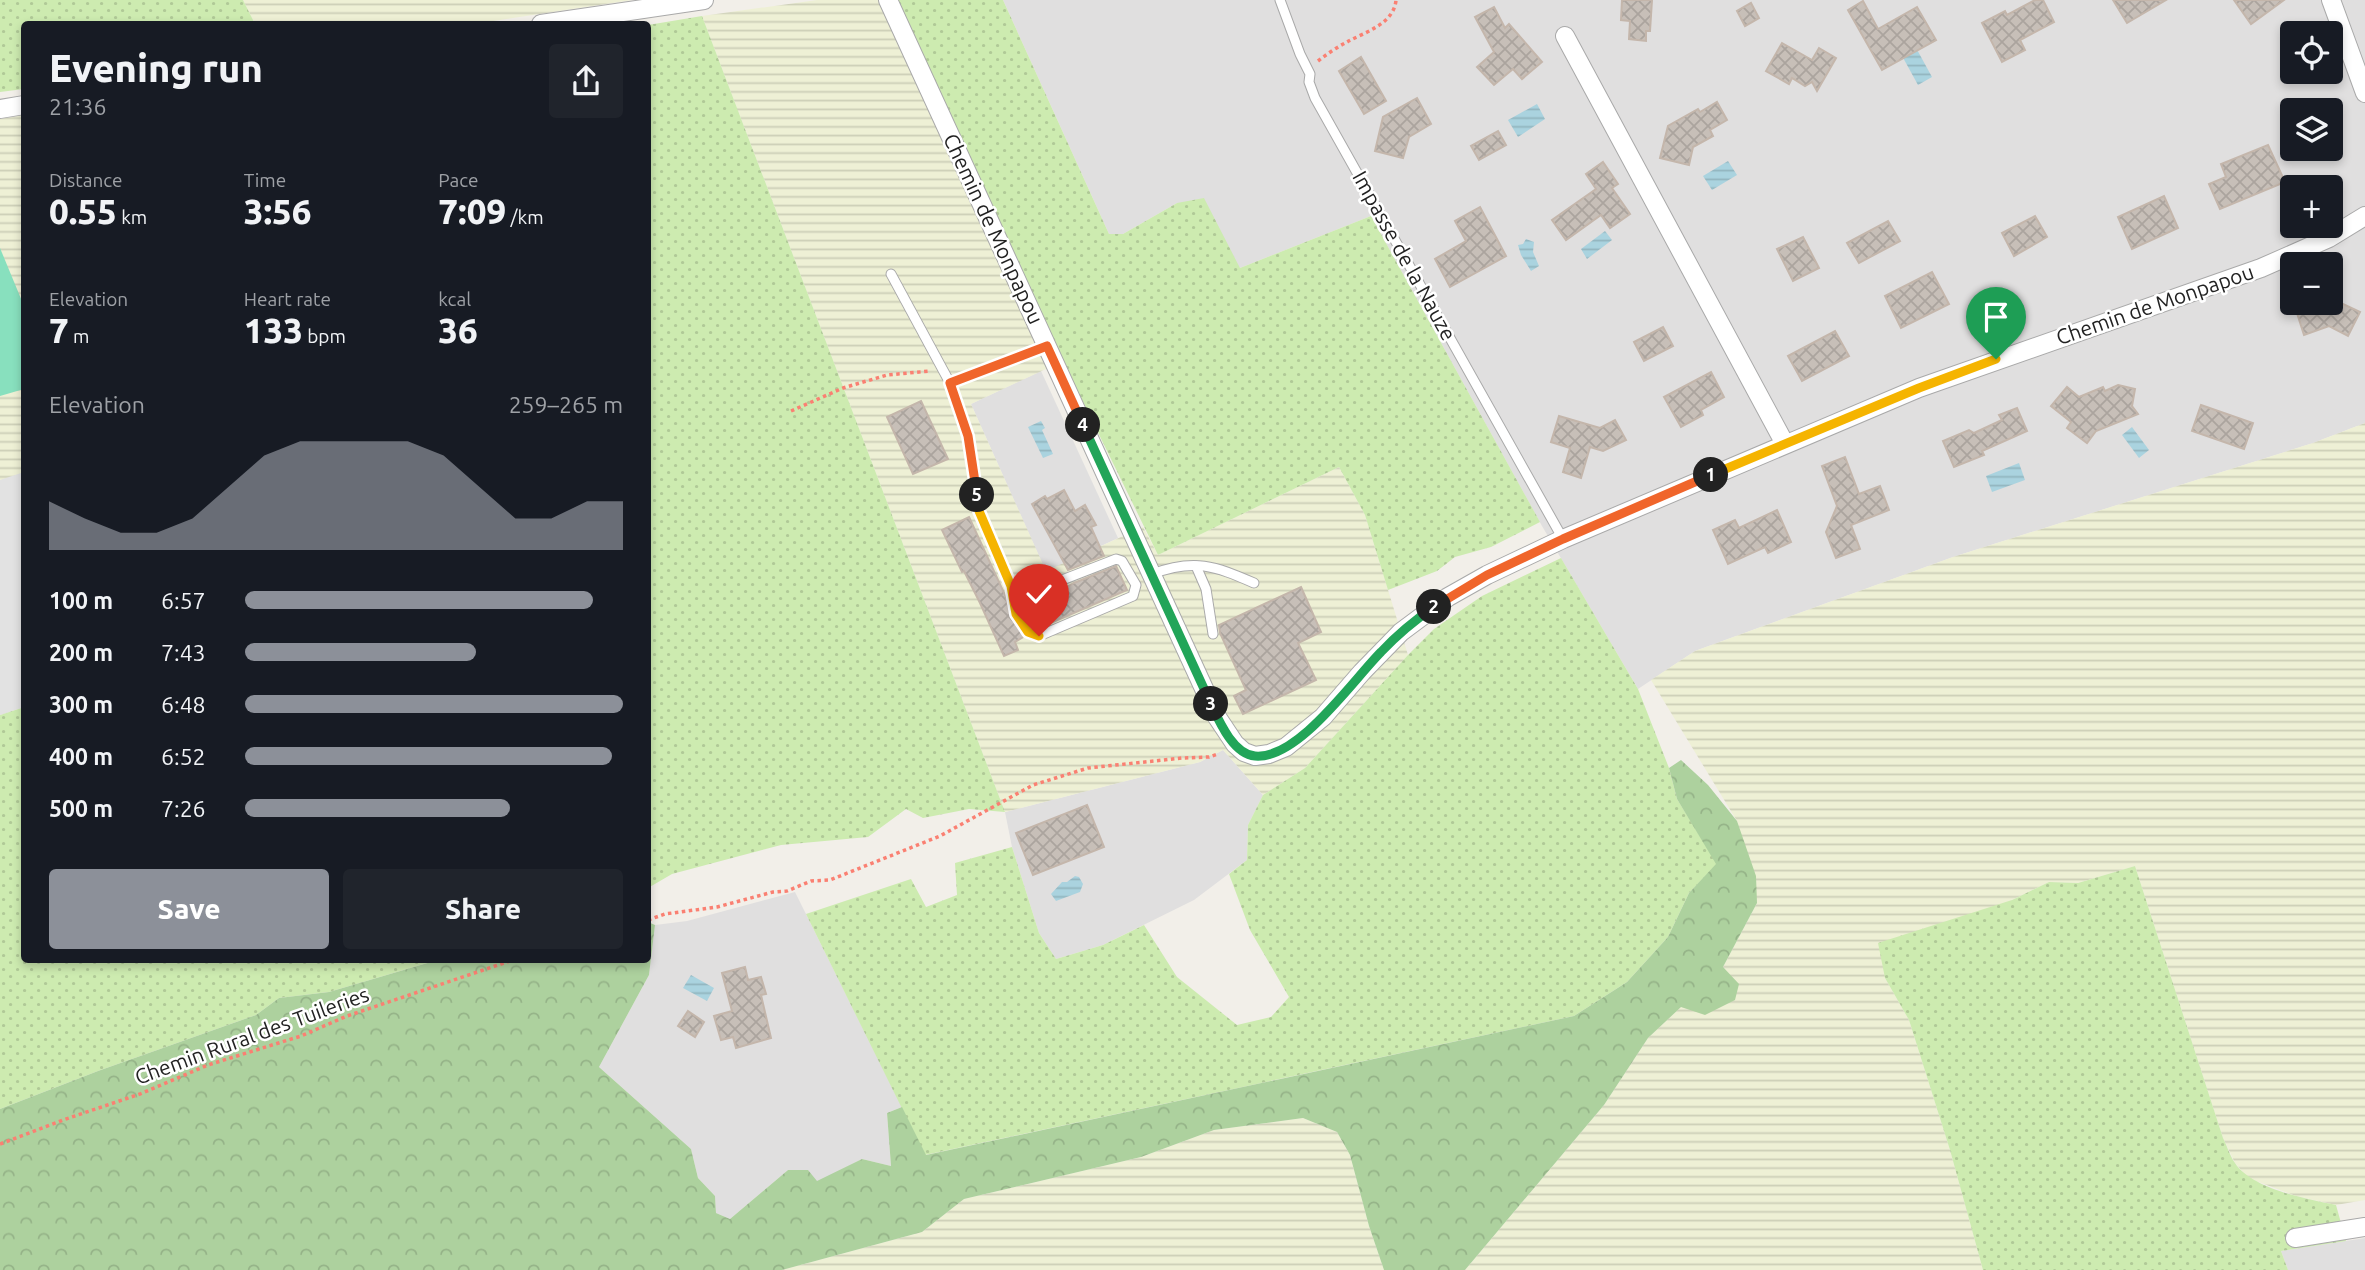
<!DOCTYPE html>
<html lang="en">
<head>
<meta charset="utf-8">
<style>
	:root { --surface:#171b24; --page:#20242c; --text:#f1f3f6; --muted:#9ea1a6; --accent:#8c9099 }
	body { margin:0; font-family:Ubuntu,sans-serif; background:var(--page); color:var(--text); height:100vh; display:flex; flex-direction:column; font-size:26px; white-space:nowrap }
	* { box-sizing:border-box; margin:0 }
	p { font-size:23px; color:var(--muted) }
	.icon { flex:none; width:38px; height:38px; fill:none; stroke:currentColor; stroke-width:2; stroke-linecap:round; stroke-linejoin:round }
	.map { position:relative; flex:1; overflow:hidden }
	.sheet { position:absolute; left:21px; top:21px; width:630px; height:942px; display:flex; flex-direction:column; background:var(--surface); border-radius:7px; box-shadow:0 4px 10px #0003 }
	.sheet>* { flex:none }
	.fabs { position:absolute; left:2280px; top:21px; display:grid; gap:14px }
	.fabs a { display:grid; place-items:center; width:63px; height:63px; border-radius:7px; background:var(--surface); box-shadow:0 4px 10px #0003; font-size:35px }
	.pin { position:absolute; display:grid; place-items:center; width:60px; height:60px; color:#fff; margin:-72px -30px; border-radius:50% 50% 50% 0; rotate:-45deg; box-shadow:0 0 7px #0007 }
	.pin .icon { rotate:45deg }
	.km { position:absolute; width:35px; height:35px; margin:-18px; border-radius:50%; background:#222; color:#fff; font-size:19px; line-height:35px; text-align:center }
	.round { display:grid; place-items:center; flex:none; width:74px; height:74px; border-radius:7px; background:var(--page) }
	.summary { display:flex; align-items:center; justify-content:space-between; height:119px; padding:0 28px }
	h1 { font-size:38px; font-weight:800; line-height:52px }
	.stats { display:grid; grid-template-columns:repeat(3,1fr); gap:10px; height:119px; padding:7px 28px }
	.stats div { display:grid; align-content:center }
	.stats b { font-size:35px; font-weight:800 }
	.stats small { font-size:19px; font-weight:400 }
	.stats p { font-size:19px }
	.chart { height:196px; padding:14px 28px }
	.chart p { display:flex; justify-content:space-between }
	.chart svg { width:100%; height:126px; margin-top:7px; fill:var(--accent); opacity:.7 }
	.cta { display:flex; gap:14px; margin-top:auto; padding:14px 28px }
	.cta a { flex:1; height:80px; border-radius:7px; background:var(--accent); color:#fff; font-size:28px; font-weight:800; line-height:80px; text-align:center }
	.cta a+a { background:var(--page); color:var(--text) }
	ul { padding:0 28px; list-style:none; font-size:23px }
	li { display:grid; grid-template-columns:112px 84px 1fr; align-items:center; height:52px }
	li i { height:18px; border-radius:9px; background:var(--accent) }
	.map>svg:first-child { display:block }
</style>
</head>
<body>
<div class="map">
<svg width="2365" height="1270" viewBox="0 0 2365 1270">
	<defs>
		<pattern id="farmland-rules" width="6" height="5" patternUnits="userSpaceOnUse" patternTransform="scale(1.75)"><rect width="6" height="5" fill="#eef0d5"/><path d="M0 2.5h6" fill="none" stroke="#ccceb7"/></pattern>
		<pattern id="grass-dots" width="8" height="8" patternUnits="userSpaceOnUse" patternTransform="scale(1.75)"><rect width="8" height="8" fill="#cdebb0"/><path d="M2 2h.1M6 6h.1" fill="none" stroke="#b0c997" stroke-width="1.8" stroke-linecap="round"/></pattern>
		<pattern id="forest-crowns" width="20" height="18" patternUnits="userSpaceOnUse" patternTransform="scale(1.75)"><rect width="20" height="18" fill="#add19e"/><path d="M2 6a3 3 0 1 1 6 0M12 15a3 3 0 1 1 6 0" fill="none" stroke="#95b388"/></pattern>
		<pattern id="water-rules" width="6" height="5" patternUnits="userSpaceOnUse" patternTransform="scale(1.75)"><rect width="6" height="5" fill="#aad3df"/><path d="M0 2.5h6" fill="none" stroke="#92b5bf"/></pattern>
		<pattern id="building-cross-hatch" width="8" height="8" patternUnits="userSpaceOnUse" patternTransform="scale(1.75)"><rect width="8" height="8" fill="#c7bfb8"/><path d="M0 0l8 8M0 8l8-8" fill="none" stroke="#aba49e"/></pattern>
	</defs>
	<rect width="100%" height="100%" fill="#f2efe9"/>
	<g fill="#e0dfdf" fill-rule="evenodd">
		<path d="M1003,0h1362v423l-52,20 -360,114 -258,94 -57,38 -96,-163 -171,-310 -131,52 -63,-65 -54,31h-14zM2292,33h39v39h-39zM2292,110h39v39h-39zM2292,187h39v39h-39zM2292,264h39v39h-39z"/>
		<polygon points="1041,371 1118,538 1046,572 971,404"/>
		<polygon points="1223,750 1263,795 1248,825 1247,860 1194,900 1103,945 1056,959 1039,933 1012,847 1005,812 1200,762"/>
		<polygon points="795,892 902,1107 887,1113 891,1166 862,1159 817,1182 788,1170 730,1219 716,1213 715,1196 698,1178 691,1149 599,1067 649,975 655,925 687,921"/>
		<polygon points="2365,1238 2365,1270 2288,1270 2281,1251"/>
	</g>
	<g fill="url(#farmland-rules)">
		<polygon points="243,0 632,0 473,24 255,24"/>
		<polygon points="817,0 898,0 1063,361 971,404 1046,571 1143,527 1158,555 1339,467 1365,515 1408,655 1305,768 1263,795 1223,750 1200,762 1005,812 702,16"/>
		<polygon points="24,115 24,707 0,715 0,119"/>
		<polygon points="2365,423 2365,1200 2336,1205 2296,1196 2248,1178 2235,1163 2223,1138 2135,866 2078,883 2049,882 2012,900 1885,978 1909,1020 1950,1150 1983,1270 1465,1270 1604,1105 1648,1038 1723,967 1757,903 1737,821 1651,680 1695,651 1953,557 2313,443"/>
		<polygon points="1303,1118 1337,1132 1350,1155 1369,1226 1384,1270 782,1270 922,1232 964,1199 1141,1157 1214,1130"/>
	</g>
	<g fill="url(#grass-dots)">
		<polygon points="0,0 243,0 255,24 24,24 24,89 0,92"/>
		<polygon points="898,0 1003,0 1109,234 1123,234 1177,203 1204,198 1240,268 1371,216 1540,522 1491,547 1455,557 1437,571 1388,590 1365,515 1339,467 1158,555 1063,361"/>
		<polygon points="702,16 1005,812 969,809 923,818 906,809 868,837 781,845 672,874 648,888 648,25"/>
		<polygon points="1561,558 1638,689 1669,768 1677,799 1717,864 1689,893 1668,937 1627,982 1574,1016 925,1155 806,914 911,879 926,907 957,895 955,863 1012,847 1039,933 1056,959 1103,945 1144,925 1177,977 1237,1025 1271,1017 1289,997 1250,930 1229,874 1247,860 1248,825 1263,795 1305,768 1408,655 1434,629 1482,596"/>
		<polygon points="24,707 24,959 441,959 329,992 279,998 256,1015 98,1071 0,1109 0,715"/>
		<path d="M2135,866l88,272c4,8 7,18 12,25 17,26 72,36 101,42l10,36 -65,10 7,19h-305l-33,-120 -41,-130 -24,-42 -7,-35 134,-43 37,-18 29,1z"/>
	</g>
	<polygon fill="url(#forest-crowns)" points="1681,760 1708,785 1737,821 1756,876 1757,903 1723,967 1739,984 1735,1000 1705,1015 1681,1007 1648,1038 1604,1105 1465,1270 1384,1270 1369,1226 1350,1155 1337,1132 1303,1118 1214,1130 1141,1157 964,1199 922,1232 782,1270 0,1270 0,1109 98,1071 256,1015 279,998 329,992 441,959 648,959 648,922 655,925 649,975 599,1067 691,1149 698,1178 715,1196 716,1213 730,1219 788,1170 808,1170 817,1181 862,1159 891,1166 887,1113 902,1107 926,1155 1574,1016 1627,982 1668,937 1689,893 1716,864 1677,799 1669,768"/>
	<polygon fill="#88e0be" points="0,248 24,306 24,389 0,396"/>
	<polygon fill="#e2e2e2" points="24,472 24,707 0,715 0,480"/>
	<g fill="url(#water-rules)">
		<polygon points="1915,46 1932,77 1918,85 1901,54"/>
		<polygon points="1537,104 1545,119 1518,137 1508,120"/>
		<polygon points="1728,161 1737,175 1712,190 1703,176"/>
		<polygon points="1605,231 1612,240 1587,259 1581,249"/>
		<polygon points="1526,239 1534,242 1533,252 1539,266 1531,271 1521,255 1518,245 1523,244"/>
		<polygon points="1041,421 1045,428 1042,430 1053,454 1043,458 1028,427"/>
		<polygon points="2132,427 2149,450 2139,458 2122,435"/>
		<polygon points="2019,463 2025,480 1992,492 1986,476"/>
		<polygon points="1075,876 1079,877 1083,884 1080,892 1056,901 1051,894 1062,882 1067,882"/>
		<polygon points="691,975 714,988 707,1001 683,988"/>
	</g>
	<g fill="url(#building-cross-hatch)" stroke="#c4b6ab" stroke-width="2">
		<polygon points="1622,0 1652,0 1650,31 1646,31 1646,41 1629,39 1630,21 1621,20"/>
		<polygon points="2035,0 2043,0 2054,22 2020,40 2025,50 2002,62 1982,23 2005,11 2007,15"/>
		<polygon points="2113,0 2166,0 2127,23"/>
		<polygon points="2234,0 2284,0 2251,24"/>
		<polygon points="1863,1 1878,29 1917,7 1936,40 1882,70 1848,10"/>
		<polygon points="1751,3 1759,18 1745,26 1737,11"/>
		<polygon points="1494,7 1505,28 1509,24 1542,62 1522,79 1513,69 1494,85 1477,67 1494,52 1475,17"/>
		<polygon points="1782,43 1812,60 1819,48 1836,58 1817,91 1812,82 1805,86 1792,78 1789,84 1766,71"/>
		<polygon points="1361,57 1386,101 1364,114 1339,71"/>
		<polygon points="1417,98 1431,124 1409,137 1403,158 1375,151 1383,117"/>
		<polygon points="1717,102 1727,120 1710,130 1713,136 1693,147 1689,165 1660,158 1668,126 1698,109 1700,112"/>
		<polygon points="1498,131 1506,145 1479,160 1471,146"/>
		<polygon points="2268,145 2285,182 2220,209 2209,184 2226,177 2221,164"/>
		<polygon points="1603,162 1618,184 1612,188 1630,214 1610,228 1601,215 1566,240 1552,220 1596,189 1586,174"/>
		<polygon points="2164,196 2178,228 2132,249 2118,217"/>
		<polygon points="1480,207 1506,256 1450,287 1435,259 1466,241 1455,221"/>
		<polygon points="2035,216 2047,237 2014,256 2002,233"/>
		<polygon points="1888,221 1900,241 1859,263 1847,243"/>
		<polygon points="1803,237 1819,268 1793,281 1777,249"/>
		<polygon points="1932,272 1949,304 1901,328 1885,296"/>
		<polygon points="2317,303 2341,303 2360,312 2348,336 2329,326 2304,335 2296,310"/>
		<polygon points="1663,327 1673,346 1644,361 1634,342"/>
		<polygon points="1835,331 1849,356 1802,381 1788,356"/>
		<polygon points="1711,372 1724,397 1701,410 1703,415 1681,427 1664,397"/>
		<polygon points="2118,385 2135,389 2132,406 2138,414 2096,431 2087,443 2067,428 2071,422 2051,406 2067,387 2079,397 2103,387 2105,391"/>
		<polygon points="921,401 948,459 913,474 887,417"/>
		<polygon points="2201,405 2253,423 2244,449 2192,431"/>
		<polygon points="2017,408 2027,431 1982,451 1984,455 1954,467 1943,441 1969,430 1974,433 2002,420 1999,415"/>
		<polygon points="1559,416 1600,428 1615,420 1626,440 1603,451 1590,447 1581,478 1563,472 1570,448 1551,442"/>
		<polygon points="1845,457 1859,494 1880,486 1889,510 1851,525 1860,549 1836,558 1826,532 1837,506 1822,466"/>
		<polygon points="1064,490 1075,511 1085,505 1096,525 1091,527 1104,556 1068,570 1032,504 1045,496 1047,499"/>
		<polygon points="1777,510 1791,542 1768,553 1765,547 1728,564 1713,530 1735,520 1739,528"/>
		<polygon points="969,517 1005,595 1012,619 1025,636 1015,642 1018,650 1004,656 980,603 964,571 962,572 942,530"/>
		<polygon points="1116,566 1127,590 1039,628 1027,618 1024,612 1058,596 1056,593 1074,583"/>
		<polygon points="1301,587 1321,632 1298,643 1316,680 1243,714 1234,696 1246,690 1220,633 1219,625"/>
		<polygon points="1087,805 1104,847 1033,875 1016,833"/>
		<polygon points="745,967 748,980 761,977 766,994 761,995 771,1038 736,1048 733,1037 721,1040 714,1016 732,1011 722,973"/>
		<polygon points="688,1011 704,1022 695,1037 678,1026"/>
	</g>
	<g fill="none" stroke-linecap="round" stroke-linejoin="round">
		<g stroke="#a9a9a9" stroke-width="11">
			<g id="service">
				<polyline points="1280,0 1300,54 1310,74 1309,82 1315,98 1563,539"/>
				<polyline points="891,274 950,383"/>
				<polyline points="1196,566 1206,589 1213,634"/>
				<path d="M1152,574c42,-16 63,-8 102,9"/>
				<path d="M1011,586c4,21 6,42 28,50l94,-40 3,-11 -14,-24 -6,-2 -95,37 -10,-10 -32,-75 -11,-75 -18,-53 97,-37"/>
			</g>
		</g>
		<g stroke="#a9a9a9" stroke-width="20">
			<g id="minor">
				<polyline points="888,0 1217,717 1235,744 1244,752 1255,756 1269,754 1286,747 1323,717 1362,672 1401,632 1448,597 1487,575 1563,539 1919,388 2261,268 2329,238 2365,216"/>
				<polyline points="2331,0 2365,93"/>
				<polyline points="541,24 704,0"/>
				<polyline points="1565,36 1785,444"/>
				<polyline points="0,109 24,105"/>
				<polyline points="2295,1238 2365,1227"/>
			</g>
		</g>
		<g stroke="#fa8072" stroke-width="3.5" stroke-dasharray="3.5 3.5" stroke-linecap="butt">
			<path d="M1318,61c9,-7 19,-14 29,-19 18,-10 47,-18 49,-42"/>
			<polyline points="791,411 843,388 887,375 930,371"/>
			<polyline points="648,920 665,914 717,907 773,892 787,891 811,881 830,880 940,836 1033,785 1088,768 1182,758 1209,757 1218,754"/>
			<polyline points="0,1144 63,1120 140,1094 208,1065 301,1036 347,1016 516,959"/>
		</g>
		<use href="#service" stroke="#fff" stroke-width="9"/>
		<use href="#minor" stroke="#fff" stroke-width="18"/>
	</g>
	<g fill="none" stroke-linecap="round" stroke-linejoin="round">
		<g stroke="#fff" stroke-width="14">
			<polyline id="split-1" points="1711,475 1919,388 1996,359"/>
		</g>
		<g stroke="#fff" stroke-width="14">
			<polyline id="split-2" points="1434,607 1487,575 1563,539 1711,475"/>
		</g>
		<g stroke="#fff" stroke-width="14">
			<path id="split-3" d="M1211,704c8,17 22,50 44,52 43,4 98,-76 126,-104 16,-17 34,-32 53,-45"/>
		</g>
		<g stroke="#fff" stroke-width="14">
			<polyline id="split-4" points="1083,425 1211,704"/>
		</g>
		<g stroke="#fff" stroke-width="14">
			<polyline id="split-5" points="977,495 968,436 950,383 1047,346 1083,425"/>
		</g>
		<g stroke="#fff" stroke-width="14">
			<polyline id="split-6" points="977,495 979,511 1011,586 1016,614 1028,632 1039,636"/>
		</g>
		<use href="#split-1" stroke="#f5b400" stroke-width="9"/>
		<use href="#split-2" stroke="#f0652b" stroke-width="9"/>
		<use href="#split-3" stroke="#22a559" stroke-width="9"/>
		<use href="#split-4" stroke="#22a559" stroke-width="9"/>
		<use href="#split-5" stroke="#f0652b" stroke-width="9"/>
		<use href="#split-6" stroke="#f5b400" stroke-width="9"/>
	</g>
	<g text-anchor="middle" stroke-width="5" stroke-linejoin="round" paint-order="stroke">
		<g font-size="21" fill="#222" stroke="#fff">
			<text transform="translate(993 229) rotate(65)" y="7">Chemin de Monpapou</text>
			<text transform="translate(1404 256) rotate(61)" y="7">Impasse de la Nauze</text>
			<text transform="translate(2155 305) rotate(-19)" y="7">Chemin de Monpapou</text>
			<text transform="translate(252 1036) rotate(-20)" y="7">Chemin Rural des Tuileries</text>
		</g>
	</g>
</svg>
<div class="fabs">
<a><svg class="icon" aria-label="locate" viewBox="0 0 24 24"><circle cx="12" cy="12" r="6"/><path d="M12 2v4M12 18v4M2 12h4M18 12h4"/></svg></a>
<a><svg class="icon" aria-label="layers" viewBox="0 0 24 24"><path d="M12 4l9 5-9 5-9-5zM3 14l9 5 9-5"/></svg></a>
<a>+</a>
<a>−</a>
</div>
<div class="pin" style="left:1996px;top:359px;background:#1e9e55"><svg class="icon" aria-label="arrive" viewBox="0 0 24 24"><path d="M6 21V4h12l-3 4 3 4H6"/></svg></div>
<div class="pin" style="left:1039px;top:636px;background:#d93025"><svg class="icon" aria-label="check" viewBox="0 0 24 24"><path d="M5 12l5 5 9-10"/></svg></div>
<b class="km" style="left:1711px;top:475px">1</b>
<b class="km" style="left:1434px;top:607px">2</b>
<b class="km" style="left:1211px;top:704px">3</b>
<b class="km" style="left:1083px;top:425px">4</b>
<b class="km" style="left:977px;top:495px">5</b>
<section class="sheet">
<div class="summary"><div><h1>Evening run</h1><p>21:36</p></div><a class="round"><svg class="icon" aria-label="share" viewBox="0 0 24 24"><path d="M12 15V3M7 8l5-5 5 5M5 13v7h14v-7"/></svg></a></div>
<div class="stats">
<div><p>Distance</p><b>0.55<small> km</small></b></div>
<div><p>Time</p><b>3:56</b></div>
<div><p>Pace</p><b>7:09<small> /km</small></b></div>
</div>
<div class="stats">
<div><p>Elevation</p><b>7<small> m</small></b></div>
<div><p>Heart rate</p><b>133<small> bpm</small></b></div>
<div><p>kcal</p><b>36</b></div>
</div>
<div class="chart"><p><span>Elevation</span>259–265 m</p>
<svg viewBox="0 0 160 44" preserveAspectRatio="none"><path d="M0 44V27L10 33L20 38L30 38L40 33L50 22L60 11L70 6L80 6L90 6L100 6L110 11L120 22L130 33L140 33L150 27L160 27V44z"/></svg>
</div>
<ul>
<li><b>100 m</b>6:57<i style="width:92%"></i></li>
<li><b>200 m</b>7:43<i style="width:61%"></i></li>
<li><b>300 m</b>6:48<i style="width:100%"></i></li>
<li><b>400 m</b>6:52<i style="width:97%"></i></li>
<li><b>500 m</b>7:26<i style="width:70%"></i></li>
</ul>
<div class="cta"><a>Save</a><a>Share</a></div>
</section>
</div>
</body>
</html>
